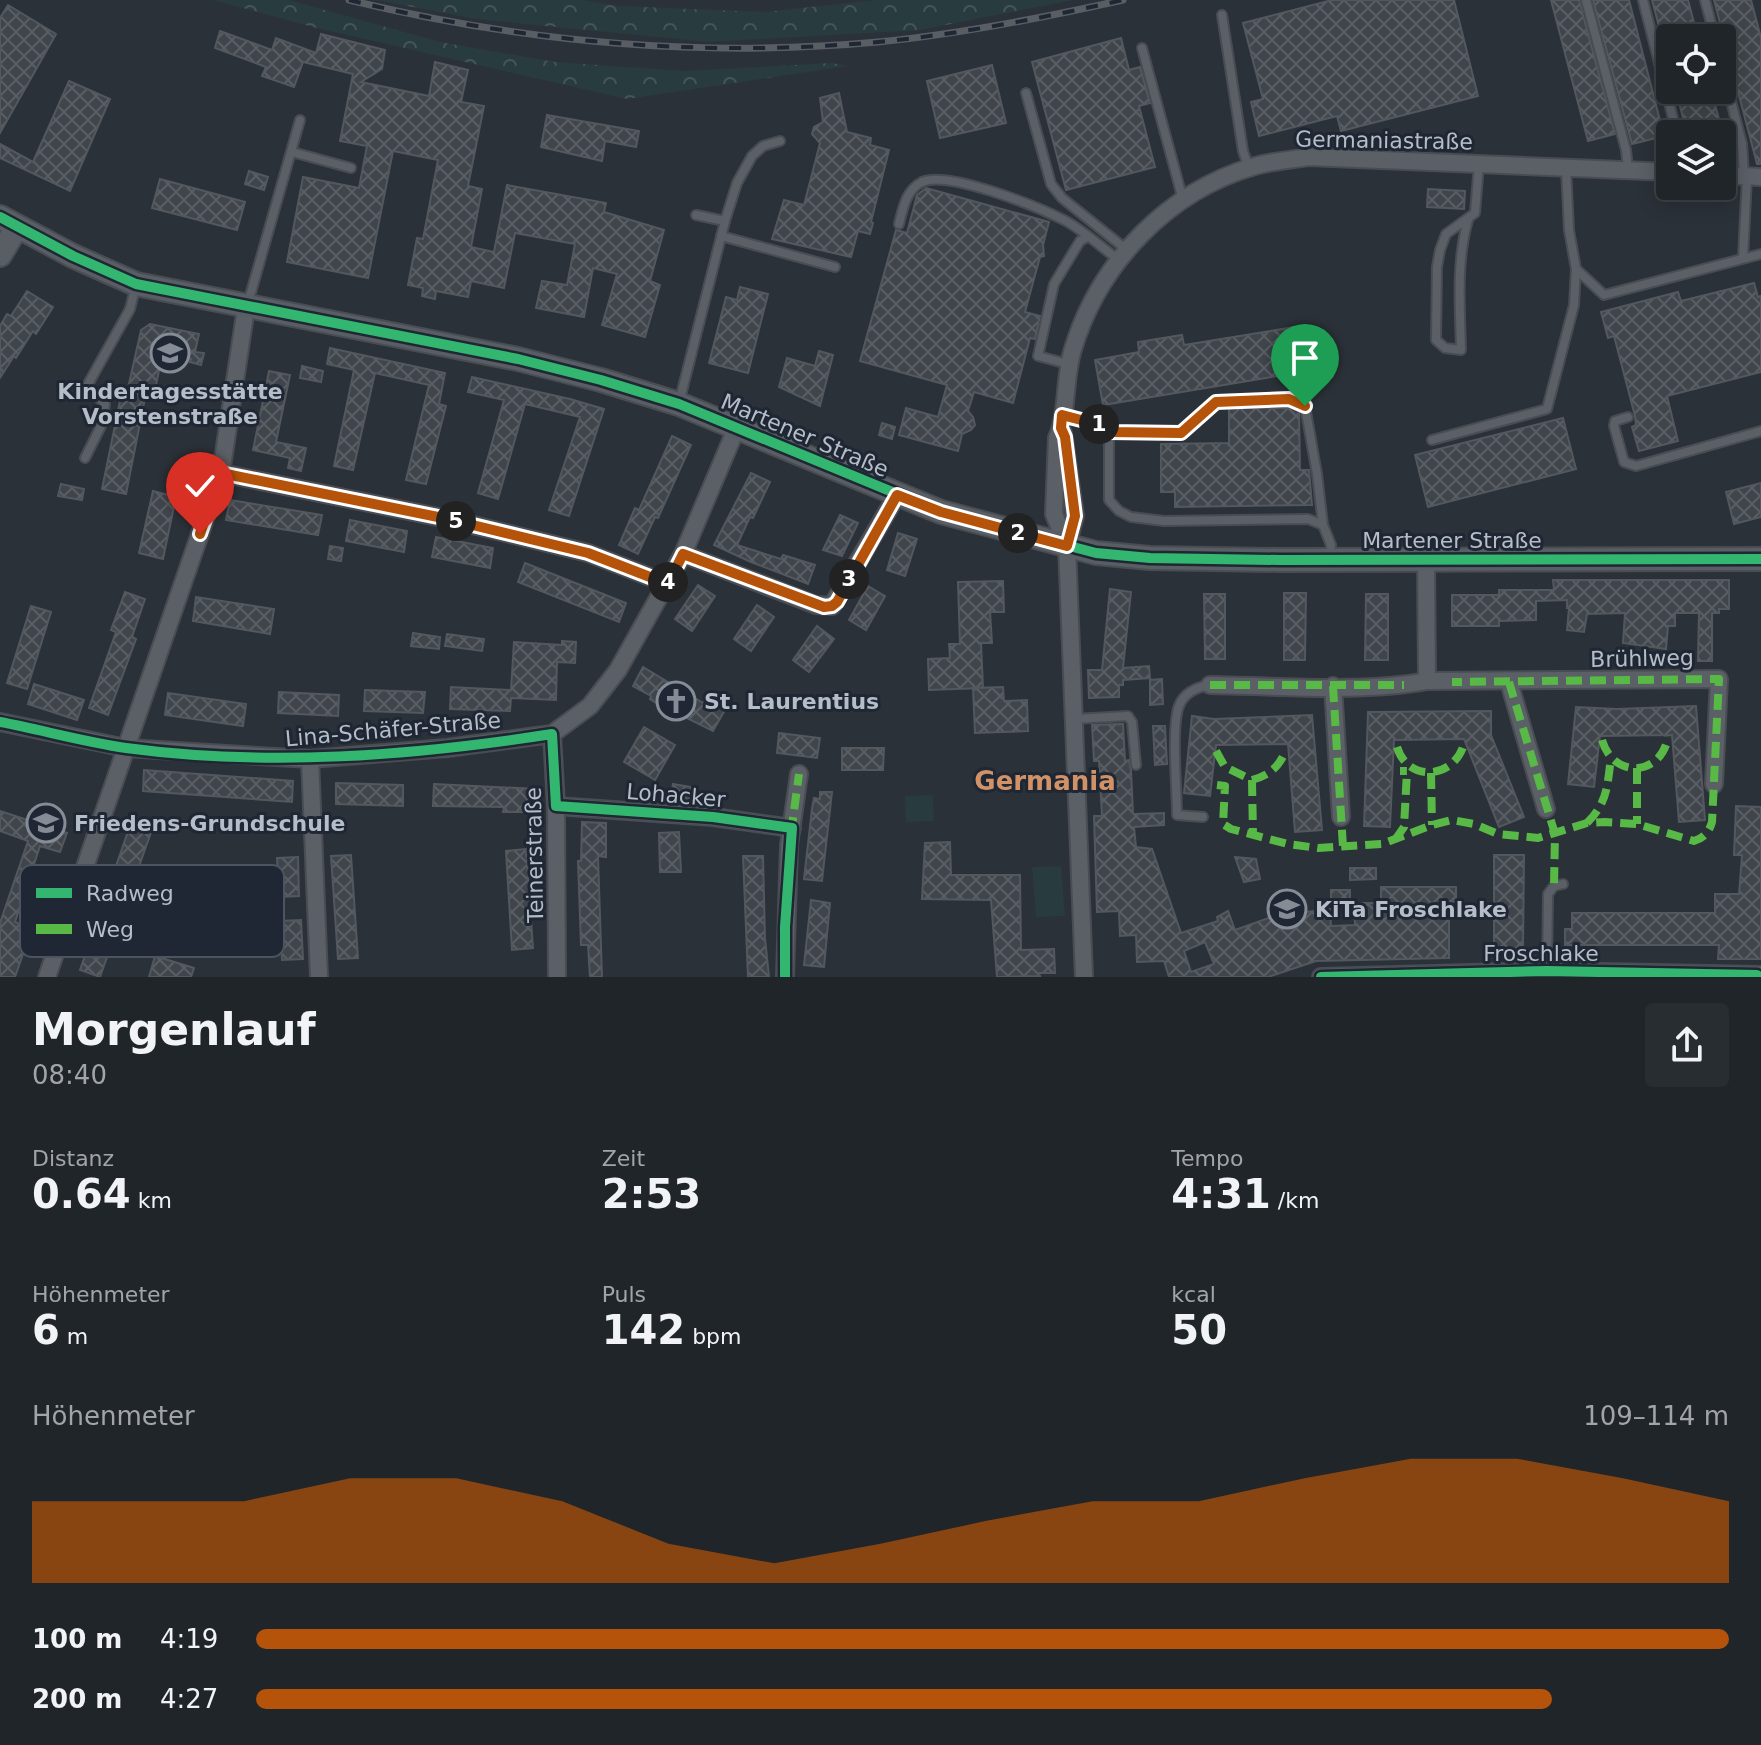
<!DOCTYPE html>
<html lang="de">
<head>
<meta charset="utf-8">
<style>
	:root { --surface:#20252a; --page:#282d32; --text:#f1f3f6; --muted:#a2a5a8; --line:#3d4247; --accent:#b45309 }
	body { margin:0; font-family:"DejaVu Sans",sans-serif; background:var(--page); color:var(--text); height:100vh; display:flex; flex-direction:column; font-size:30px; white-space:nowrap }
	* { box-sizing:border-box; margin:0 }
	p { font-size:26px; color:var(--muted) }
	.icon { flex:none; width:44px; height:44px; fill:none; stroke:currentColor; stroke-width:2; stroke-linecap:round; stroke-linejoin:round }
	.map { position:relative; height:977px; overflow:hidden }
	.side { display:flex; flex-direction:column; background:var(--surface); flex:1 }
	.side>* { flex:none }
	.controls { position:absolute; left:1656px; top:24px; display:grid; gap:16px }
	.controls a { display:grid; place-items:center; width:80px; height:80px; border-radius:8px; background:var(--surface); box-shadow:0 4px 20px #0003,0 0 0 2px var(--line); font-size:40px }
	.pin { position:absolute; display:grid; place-items:center; width:68px; height:68px; color:#fff; margin:-82px -34px; border-radius:50% 50% 50% 0; rotate:-45deg; box-shadow:0 0 8px #0007 }
	.pin .icon { rotate:45deg }
	.km { position:absolute; width:40px; height:40px; margin:-20px; border-radius:50%; background:#222; color:#fff; font-size:22px; line-height:40px; text-align:center }
	.round { display:grid; place-items:center; flex:none; width:84px; height:84px; border-radius:8px; background:var(--page) }
	.headline { display:flex; align-items:center; justify-content:space-between; height:136px; padding:0 32px }
	h1 { font-size:44px; font-weight:600; line-height:60px }
	.figures { display:grid; grid-template-columns:repeat(3,1fr); gap:12px; height:136px; padding:8px 32px }
	.figures div { display:grid; align-content:center }
	.figures b { font-size:40px; font-weight:600 }
	.figures small { font-size:22px; font-weight:400 }
	.figures p { font-size:22px }
	.chart { height:224px; padding:16px 32px }
	.chart p { display:flex; justify-content:space-between }
	.chart svg { width:100%; height:144px; margin-top:8px; fill:var(--accent); opacity:.7 }
	ul { padding:0 32px; list-style:none; font-size:26px }
	li { display:grid; grid-template-columns:128px 96px 1fr; align-items:center; height:60px }
	li i { height:20px; border-radius:10px; background:var(--accent) }
	.map>svg:first-child { display:block }
</style>
</head>
<body>
<div class="map">
<svg width="1761" height="977" viewBox="0 0 1761 977">
	<defs>
		<pattern id="forest-crowns" width="20" height="18" patternUnits="userSpaceOnUse" patternTransform="scale(2)"><rect width="20" height="18" fill="#283b3e"/><path d="M2 6a3 3 0 1 1 6 0M12 15a3 3 0 1 1 6 0" fill="none" stroke="#455559"/></pattern>
		<pattern id="building-cross-hatch" width="8" height="8" patternUnits="userSpaceOnUse" patternTransform="scale(2)"><rect width="8" height="8" fill="#40454b"/><path d="M0 0l8 8M0 8l8-8" fill="none" stroke="#595e64"/></pattern>
	</defs>
	<rect width="100%" height="100%" fill="#2b3138"/>
	<g fill="#283b3e">
		<polygon points="933,795 934,821 906,822 905,796"/>
		<polygon points="1061,866 1065,916 1036,917 1032,867"/>
	</g>
	<g fill="url(#forest-crowns)">
		<polygon points="213,0 289,0 440,42 555,62 684,71 831,63 848,66 627,99 317,28"/>
		<polygon points="376,0 582,0 618,6 765,12 876,0 1073,0 920,30 709,42 476,19"/>
	</g>
	<g fill="url(#building-cross-hatch)" stroke="#53585f" stroke-width="2" fill-rule="evenodd">
		<polygon points="1332,0 1454,0 1478,96 1341,131 1337,116 1259,136 1251,102 1263,99 1243,23"/>
		<polygon points="1551,0 1579,0 1615,134 1588,141"/>
		<polygon points="1593,0 1629,0 1664,136 1632,144"/>
		<polygon points="1652,0 1688,0 1698,38 1662,38"/>
		<polygon points="1714,0 1751,0 1761,38 1761,164 1757,164"/>
		<polygon points="8,5 56,34 0,133 0,18"/>
		<polygon points="220,31 272,50 276,38 316,53 321,34 385,50 382,69 361,82 429,96 435,62 468,70 461,102 484,106 468,186 482,189 471,247 494,252 507,185 606,203 604,212 664,230 650,281 660,285 645,337 602,325 617,274 593,268 584,317 536,308 542,281 567,285 575,244 515,233 504,288 471,281 468,297 436,291 435,299 422,296 423,288 408,285 417,238 423,239 438,160 393,151 368,278 287,262 303,177 359,188 367,146 340,141 353,74 303,62 294,87 262,76 266,67 215,48"/>
		<polygon points="1121,38 1129,70 1140,67 1150,103 1139,106 1155,167 1066,190 1032,62"/>
		<polygon points="992,65 1006,123 940,138 927,81"/>
		<polygon points="69,81 110,99 70,191 0,158 0,144 33,162"/>
		<polygon points="1676,90 1711,90 1723,134 1687,134"/>
		<polygon points="839,93 847,132 871,138 870,145 889,150 871,222 873,223 870,234 858,231 851,257 772,239 784,200 804,205 820,143 812,134 814,127 823,122 820,98"/>
		<polygon points="547,115 639,131 636,147 605,141 602,161 541,147"/>
		<polygon points="249,171 268,177 264,190 245,184"/>
		<polygon points="160,179 245,202 237,230 152,208"/>
		<polygon points="926,188 1049,222 1043,245 1044,256 1040,257 1025,312 1040,316 1035,339 1030,338 1013,403 974,392 968,411 973,417 975,425 971,430 962,434 958,451 899,435 906,408 938,417 947,385 860,361 896,230 907,233 917,195"/>
		<polygon points="1428,189 1465,191 1464,209 1427,207"/>
		<polygon points="1754,283 1758,297 1761,296 1761,372 1667,396 1678,441 1639,451 1632,427 1636,425 1635,416 1614,336 1608,338 1601,312 1678,292 1681,301"/>
		<polygon points="740,287 768,294 748,373 709,363 726,297 737,300"/>
		<polygon points="27,291 53,307 36,334 33,331 16,358 14,356 0,378 0,326 7,314 11,316"/>
		<polygon points="150,324 199,334 195,352 204,353 201,365 190,362 191,359 171,354 161,361 155,390 147,388 126,494 102,489 121,396 126,397 141,330"/>
		<polygon points="1295,327 1302,372 1103,405 1095,360 1139,352 1138,342 1182,335 1184,345"/>
		<polygon points="330,348 445,373 439,404 446,406 426,484 406,480 429,385 375,373 353,470 334,466 354,370 327,364"/>
		<polygon points="819,351 833,355 820,406 779,387 787,358 815,366"/>
		<polygon points="302,366 323,371 321,382 300,378"/>
		<polygon points="269,371 290,375 276,442 306,448 301,471 288,468 290,458 253,450"/>
		<polygon points="472,377 570,399 604,409 569,516 549,510 580,417 525,404 498,499 478,493 504,400 468,392"/>
		<polygon points="1229,408 1291,408 1299,411 1300,470 1309,470 1312,505 1175,507 1175,492 1161,492 1161,444 1229,443"/>
		<polygon points="1563,418 1576,469 1428,507 1415,455"/>
		<polygon points="882,423 895,427 892,439 879,435"/>
		<polygon points="672,436 691,445 658,518 655,517 638,554 619,545 635,508 639,510"/>
		<polygon points="751,473 770,482 753,518 750,517 737,545 781,559 783,555 815,565 808,584 751,562 714,545"/>
		<polygon points="1761,483 1761,517 1734,524 1726,492"/>
		<polygon points="61,484 84,489 82,500 58,496"/>
		<polygon points="153,491 176,497 163,559 139,553"/>
		<polygon points="230,500 322,515 318,535 226,520"/>
		<polygon points="840,515 858,523 842,556 823,550"/>
		<polygon points="350,520 407,531 404,552 346,541"/>
		<polygon points="898,533 917,539 905,576 887,570"/>
		<polygon points="436,537 493,548 490,568 432,557"/>
		<polygon points="330,546 343,548 341,561 328,559"/>
		<polygon points="525,563 626,603 619,622 518,582"/>
		<polygon points="1553,580 1729,580 1729,609 1719,609 1719,613 1712,613 1712,661 1698,661 1699,613 1675,613 1675,626 1668,626 1666,649 1623,643 1625,613 1587,614 1584,632 1567,630 1569,608 1567,608 1567,600 1536,601 1536,620 1499,621 1499,626 1452,626 1452,595 1499,595 1499,590 1554,590"/>
		<polygon points="1003,581 1004,612 990,612 992,643 981,643 983,688 929,690 928,659 950,658 949,644 960,644 958,582"/>
		<polygon points="698,585 715,596 692,631 675,619"/>
		<polygon points="868,586 885,596 866,630 849,620"/>
		<polygon points="1110,589 1131,592 1123,668 1149,666 1150,678 1123,680 1123,685 1119,685 1119,697 1089,698 1088,670 1102,670"/>
		<polygon points="125,592 145,599 132,637 136,639 108,715 89,708 116,632 111,630"/>
		<polygon points="1284,593 1306,593 1305,660 1284,660"/>
		<polygon points="1204,594 1225,594 1225,659 1205,659"/>
		<polygon points="1366,594 1388,594 1388,660 1365,660"/>
		<polygon points="196,597 274,609 270,634 193,621"/>
		<polygon points="757,605 774,617 751,651 734,639"/>
		<polygon points="31,606 51,612 27,689 7,683"/>
		<polygon points="817,626 834,639 809,672 793,660"/>
		<polygon points="413,633 440,637 439,649 411,646"/>
		<polygon points="447,634 484,639 482,651 445,646"/>
		<polygon points="562,641 576,642 575,663 557,662 556,700 511,698 510,711 450,709 451,687 511,690 514,642 562,645"/>
		<polygon points="643,667 703,703 707,697 726,708 713,731 656,703 650,699 651,696 633,686"/>
		<polygon points="1162,679 1163,704 1150,705 1150,680"/>
		<polygon points="34,684 84,700 77,720 28,704"/>
		<polygon points="1003,687 1004,701 1027,700 1028,731 975,733 973,688"/>
		<polygon points="365,690 425,692 423,713 364,711"/>
		<polygon points="279,692 339,695 338,716 278,713"/>
		<polygon points="168,693 246,704 243,726 165,715"/>
		<polygon points="1696,706 1705,820 1679,822 1672,735 1600,736 1594,787 1568,784 1576,707 1617,709"/>
		<polygon points="1491,711 1491,735 1524,817 1499,827 1464,739 1394,740 1390,827 1364,826 1368,712"/>
		<polygon points="1312,715 1322,830 1295,832 1288,744 1216,745 1210,796 1184,793 1192,716 1214,719"/>
		<path d="M1123,724l2,37 4,-1 2,10 2,44 31,-1v12l-30,2 2,20 16,2 29,84 37,-12 -1,-4 11,-6 7,19 53,-19 1,3 41,-5 1,17 24,-1 -1,-22h27v-16h75v14l-7,2v55l-133,3 -48,16h-99l-5,-16 -27,1 -1,-27 -16,1 -1,-25 -22,1 -3,-96h8l-3,-55h-5l-2,-36zM1205,942l9,22 -23,8 -7,-21z"/>
		<polygon points="1153,726 1165,726 1167,764 1155,765"/>
		<polygon points="644,727 675,745 655,780 624,762"/>
		<polygon points="779,733 820,738 817,758 777,753"/>
		<polygon points="842,748 884,748 883,770 842,770"/>
		<polygon points="144,770 293,781 292,802 143,791"/>
		<polygon points="336,783 403,785 403,806 336,804"/>
		<polygon points="434,784 537,789 537,812 503,812 504,807 433,806"/>
		<polygon points="673,784 691,787 689,799 671,796"/>
		<polygon points="820,792 832,792 822,881 804,879 812,809 814,798 820,799"/>
		<polygon points="1736,806 1761,807 1761,959 1718,959 1719,945 1565,945 1565,929 1572,929 1572,913 1715,913 1715,894 1739,894 1742,855 1734,855"/>
		<polygon points="0,811 67,833 60,852 40,846 15,922 32,928 15,977 0,977 0,923 28,841 0,831"/>
		<polygon points="133,817 154,824 100,977 80,970"/>
		<polygon points="582,822 606,823 606,857 598,856 602,977 590,977 588,945 581,945 578,861 581,861"/>
		<polygon points="679,832 681,872 660,872 659,833"/>
		<polygon points="950,842 951,875 1020,875 1021,950 1054,949 1055,973 1039,973 1040,976 997,977 991,900 922,899 925,843"/>
		<polygon points="526,849 533,948 512,950 506,851"/>
		<polygon points="351,855 358,958 338,959 331,856"/>
		<polygon points="1494,855 1524,855 1523,951 1494,951"/>
		<polygon points="743,856 763,856 765,938 769,977 748,977"/>
		<polygon points="298,857 299,896 279,897 277,858"/>
		<polygon points="1235,857 1256,859 1260,879 1244,882"/>
		<polygon points="1350,868 1376,868 1376,879 1350,880"/>
		<rect x="1331" y="890" width="19" height="12"/>
		<polygon points="811,900 830,903 824,967 804,965"/>
		<polygon points="301,920 303,959 282,960 280,921"/>
		<polygon points="155,956 194,968 191,977 149,977"/>
	</g>
	<g fill="none" stroke-linecap="round" stroke-linejoin="round">
		<g stroke="#494d53" stroke-width="12">
			<g id="lane">
				<polyline points="1586,0 1626,150 1628,169"/>
				<polyline points="1643,0 1677,134"/>
				<polyline points="1705,0 1715,38"/>
				<polyline points="1222,15 1243,151 1249,168"/>
				<polyline points="1142,48 1183,200"/>
				<polyline points="1722,66 1742,144 1744,175"/>
				<polyline points="1026,93 1051,184 1062,198 1127,250"/>
				<polyline points="292,152 351,168"/>
				<polyline points="1566,168 1569,230 1576,269 1604,295 1761,254"/>
				<polyline points="696,215 725,221"/>
				<path d="M1468,220c-12,42 -8,87 -7,130l-16,-2 -9,-8 1,-73 3,-17 6,-16 29,-21 4,-49"/>
				<path d="M899,224c4,-16 7,-34 23,-42 26,-12 116,25 142,38 19,10 37,27 55,40"/>
				<polyline points="721,236 835,267"/>
				<polyline points="1743,258 1747,177"/>
				<polyline points="248,303 300,120"/>
				<polyline points="1068,364 1038,356 1054,284 1080,241 1087,237"/>
				<polyline points="679,403 725,221 737,183 752,156 763,146 780,141"/>
				<polyline points="1062,415 1104,426 1109,432 1109,500 1119,511 1131,517 1164,521 1308,519 1323,525 1331,545 1330,559"/>
				<polyline points="1628,417 1615,421 1614,426 1624,462 1636,466 1761,431"/>
				<polyline points="1109,432 1181,433 1216,402 1289,399 1305,406 1317,474 1323,525"/>
				<polyline points="1432,440 1547,409 1574,305 1576,269"/>
				<polyline points="85,458 102,424 105,404 87,386 130,309 136,285"/>
				<polyline points="1074,719 1128,716 1132,722 1136,765"/>
				<path d="M1203,817l-26,-2c0,-25 -6,-88 2,-109 5,-13 18,-19 31,-21"/>
				<polyline points="1547,971 1548,894 1554,886 1563,884"/>
			</g>
		</g>
		<g stroke="#494d53" stroke-width="20">
			<g id="street">
				<polyline points="1722,175 1761,177"/>
				<polyline points="1063,433 1075,516 1067,546 1084,977"/>
				<polyline points="221,473 448,519 588,553 668,584"/>
				<path d="M1067,546l-13,-32 3,-76c11,-25 7,-61 16,-89 26,-86 95,-158 182,-183 17,-5 36,-6 54,-9l361,15"/>
				<polyline points="683,554 816,605 832,606 897,495"/>
				<polyline points="1426,560 1427,681"/>
				<polyline points="1509,682 1546,809"/>
				<path d="M1210,685c69,1 151,8 217,-4l292,-2 -5,105"/>
				<polyline points="1333,686 1341,817"/>
				<polyline points="0,722 126,748 310,759 447,748 552,734 590,706 618,670 683,554 737,427"/>
				<polyline points="552,734 556,806 557,977"/>
				<polyline points="310,759 319,977"/>
				<polyline points="556,806 713,817 792,828"/>
				<polyline points="47,977 221,473 246,308"/>
				<polyline points="785,977 789,845 799,774"/>
				<polyline points="1321,977 1547,971 1761,975"/>
			</g>
		</g>
		<g stroke="#494d53" stroke-width="26">
			<g id="secondary">
				<polyline points="0,217 73,256 136,284 518,359 601,380 679,404 941,512 1096,553 1150,558 1280,560 1761,559"/>
				<polyline points="0,255 17,227"/>
			</g>
		</g>
		<use href="#lane" stroke="#5b5f66" stroke-width="8"/>
		<use href="#street" stroke="#5b5f66" stroke-width="16"/>
		<use href="#secondary" stroke="#595e65" stroke-width="22"/>
		<g stroke="#595e64" stroke-width="7">
			<path id="rail" d="M349,0c173,42 351,58 529,42 83,-8 164,-24 245,-42"/>
		</g>
		<use href="#rail" stroke="#1e2733" stroke-width="4" stroke-dasharray="12" stroke-linecap="butt"/>
		<g stroke="#58b947" stroke-width="8" stroke-dasharray="16 8" stroke-linecap="butt">
			<polyline points="1509,682 1555,834 1554,886"/>
			<polyline points="1210,685 1404,685"/>
			<polyline points="1333,686 1343,847"/>
			<path d="M1602,740c11,39 59,37 66,-3"/>
			<path d="M1397,747c11,36 57,32 67,-3"/>
			<path d="M1216,751l9,16 27,13c18,-5 27,-13 34,-30"/>
			<polyline points="1637,768 1637,824"/>
			<polyline points="1431,773 1432,825"/>
			<polyline points="1252,780 1253,835"/>
			<path d="M1217,785l8,1 -2,38 8,5 57,15 30,4 64,-4 50,-19 20,-5 22,4 24,10 40,4 49,-15 18,-1 32,2 57,17c10,-3 15,-9 18,-19l7,-143 -267,3"/>
			<path d="M1587,823c21,-21 20,-37 24,-65"/>
			<polyline points="791,833 799,774"/>
			<polyline points="1395,840 1404,827 1407,771 1400,771"/>
		</g>
		<g stroke="#1e2733" stroke-width="15">
			<g id="cycleway">
				<polyline points="0,217 73,256 136,284 518,359 601,380 679,404 941,512 1096,553 1150,558 1280,560 1761,559"/>
				<path d="M0,722c42,8 84,20 126,26 142,19 285,8 426,-14l4,72 157,11 79,11 -7,99v50"/>
				<polyline points="1321,977 1547,971 1757,975 1757,977"/>
			</g>
		</g>
		<use href="#cycleway" stroke="#33b770" stroke-width="10"/>
	</g>
	<g fill="none" stroke-linecap="round" stroke-linejoin="round">
		<g stroke="#fff" stroke-width="16">
			<polyline id="route" points="200,534 221,473 448,519 588,553 668,584 683,554 824,607 832,606 837,602 897,495 941,512 1067,546 1075,516 1065,437 1061,428 1062,415 1104,426 1109,432 1181,433 1216,402 1289,399 1305,406"/>
		</g>
		<use href="#route" stroke="#b45309" stroke-width="10"/>
	</g>
	<defs>
		<g id="school-ring" transform="scale(2)"><circle r="9.5" fill="#1e2733" stroke="#858c96" stroke-width="1.5"/><path d="M0-5L7-2L0 1L-7-2ZM-4 1L0 2.5L4 1V4Q0 6-4 4Z" fill="#858c96"/></g>
		<g id="church-ring" transform="scale(2)"><circle r="9.5" fill="#1e2733" stroke="#858c96" stroke-width="1.5"/><path d="M-1.2-6h2.4v3.5h3.3v2.4h-3.3V6h-2.4V-.1h-3.3v-2.4h3.3Z" fill="#858c96"/></g>
	</defs>
	<g fill-rule="evenodd">
		<use href="#school-ring" x="170" y="353"/>
		<use href="#church-ring" x="676" y="701"/>
		<use href="#school-ring" x="46" y="823"/>
		<use href="#school-ring" x="1287" y="909"/>
	</g>
	<g text-anchor="middle" stroke-width="6" stroke-linejoin="round" paint-order="stroke">
		<g font-size="22" fill="#b5bdc9" stroke="#1e2733">
			<text transform="translate(1384 140) rotate(1)" y="8">Germaniastraße</text>
			<text transform="translate(805 435) rotate(23)" y="8">Martener Straße</text>
			<text x="1452" y="548">Martener Straße</text>
			<text transform="translate(1642 658) rotate(-1)" y="8">Brühlweg</text>
			<text transform="translate(393 729) rotate(-5)" y="8">Lina-Schäfer-Straße</text>
			<text transform="translate(676 795) rotate(5)" y="8">Lohacker</text>
			<text transform="translate(534 855) rotate(-91)" y="8">Teinerstraße</text>
			<text x="1541" y="961">Froschlake</text>
		</g>
		<g font-size="22" font-weight="bold" fill="#b5bdc9" stroke="#1e2733" text-anchor="start">
			<text x="170" y="399" text-anchor="middle">Kindertagesstätte<tspan x="170" dy="25">Vorstenstraße</tspan></text>
			<text x="704" y="709">St. Laurentius</text>
			<text x="74" y="831">Friedens-Grundschule</text>
			<text x="1315" y="917">KiTa Froschlake</text>
		</g>
		<g font-size="26" font-weight="bold" fill="#d29267" stroke="#1e2733">
			<text x="1045" y="790">Germania</text>
		</g>
	</g>
	<rect x="20" y="865" width="264" height="92" rx="12" fill="#1e2733" stroke="#4b5460" stroke-width="2"/>
	<rect x="36" y="888" width="36" height="10" fill="#33b770"/>
	<rect x="36" y="924" width="36" height="10" fill="#58b947"/>
	<g font-size="22" fill="#b5bdc9">
		<text x="86" y="901">Radweg</text>
		<text x="86" y="937">Weg</text>
	</g>
</svg>
<div class="controls">
<a><svg class="icon" aria-label="locate" viewBox="0 0 24 24"><circle cx="12" cy="12" r="6"/><path d="M12 2v4M12 18v4M2 12h4M18 12h4"/></svg></a>
<a><svg class="icon" aria-label="layers" viewBox="0 0 24 24"><path d="M12 4l9 5-9 5-9-5zM3 14l9 5 9-5"/></svg></a>
</div>
<div class="pin" style="left:1305px;top:406px;background:#1e9e55"><svg class="icon" aria-label="arrive" viewBox="0 0 24 24"><path d="M6 21V4h12l-3 4 3 4H6"/></svg></div>
<div class="pin" style="left:200px;top:534px;background:#d93025"><svg class="icon" aria-label="check" viewBox="0 0 24 24"><path d="M5 12l5 5 9-10"/></svg></div>
<b class="km" style="left:1099px;top:424px">1</b>
<b class="km" style="left:1018px;top:533px">2</b>
<b class="km" style="left:849px;top:579px">3</b>
<b class="km" style="left:668px;top:582px">4</b>
<b class="km" style="left:456px;top:521px">5</b>
</div>
<section class="side">
<div class="headline"><div><h1>Morgenlauf</h1><p>08:40</p></div><a class="round"><svg class="icon" aria-label="share" viewBox="0 0 24 24"><path d="M12 15V3M7 8l5-5 5 5M5 13v7h14v-7"/></svg></a></div>
<div class="figures">
<div><p>Distanz</p><b>0.64<small> km</small></b></div>
<div><p>Zeit</p><b>2:53</b></div>
<div><p>Tempo</p><b>4:31<small> /km</small></b></div>
</div>
<div class="figures">
<div><p>Höhenmeter</p><b>6<small> m</small></b></div>
<div><p>Puls</p><b>142<small> bpm</small></b></div>
<div><p>kcal</p><b>50</b></div>
</div>
<div class="chart"><p><span>Höhenmeter</span>109–114 m</p>
<svg viewBox="0 0 160 44" preserveAspectRatio="none"><path d="M0 44V19L10 19L20 19L30 12L40 12L50 19L60 32L70 38L80 32L90 25L100 19L110 19L120 12L130 6L140 6L150 12L160 19V44z"/></svg>
</div>
<ul>
<li><b>100 m</b>4:19<i style="width:100%"></i></li>
<li><b>200 m</b>4:27<i style="width:88%"></i></li>
</ul>
</section>
</body>
</html>
